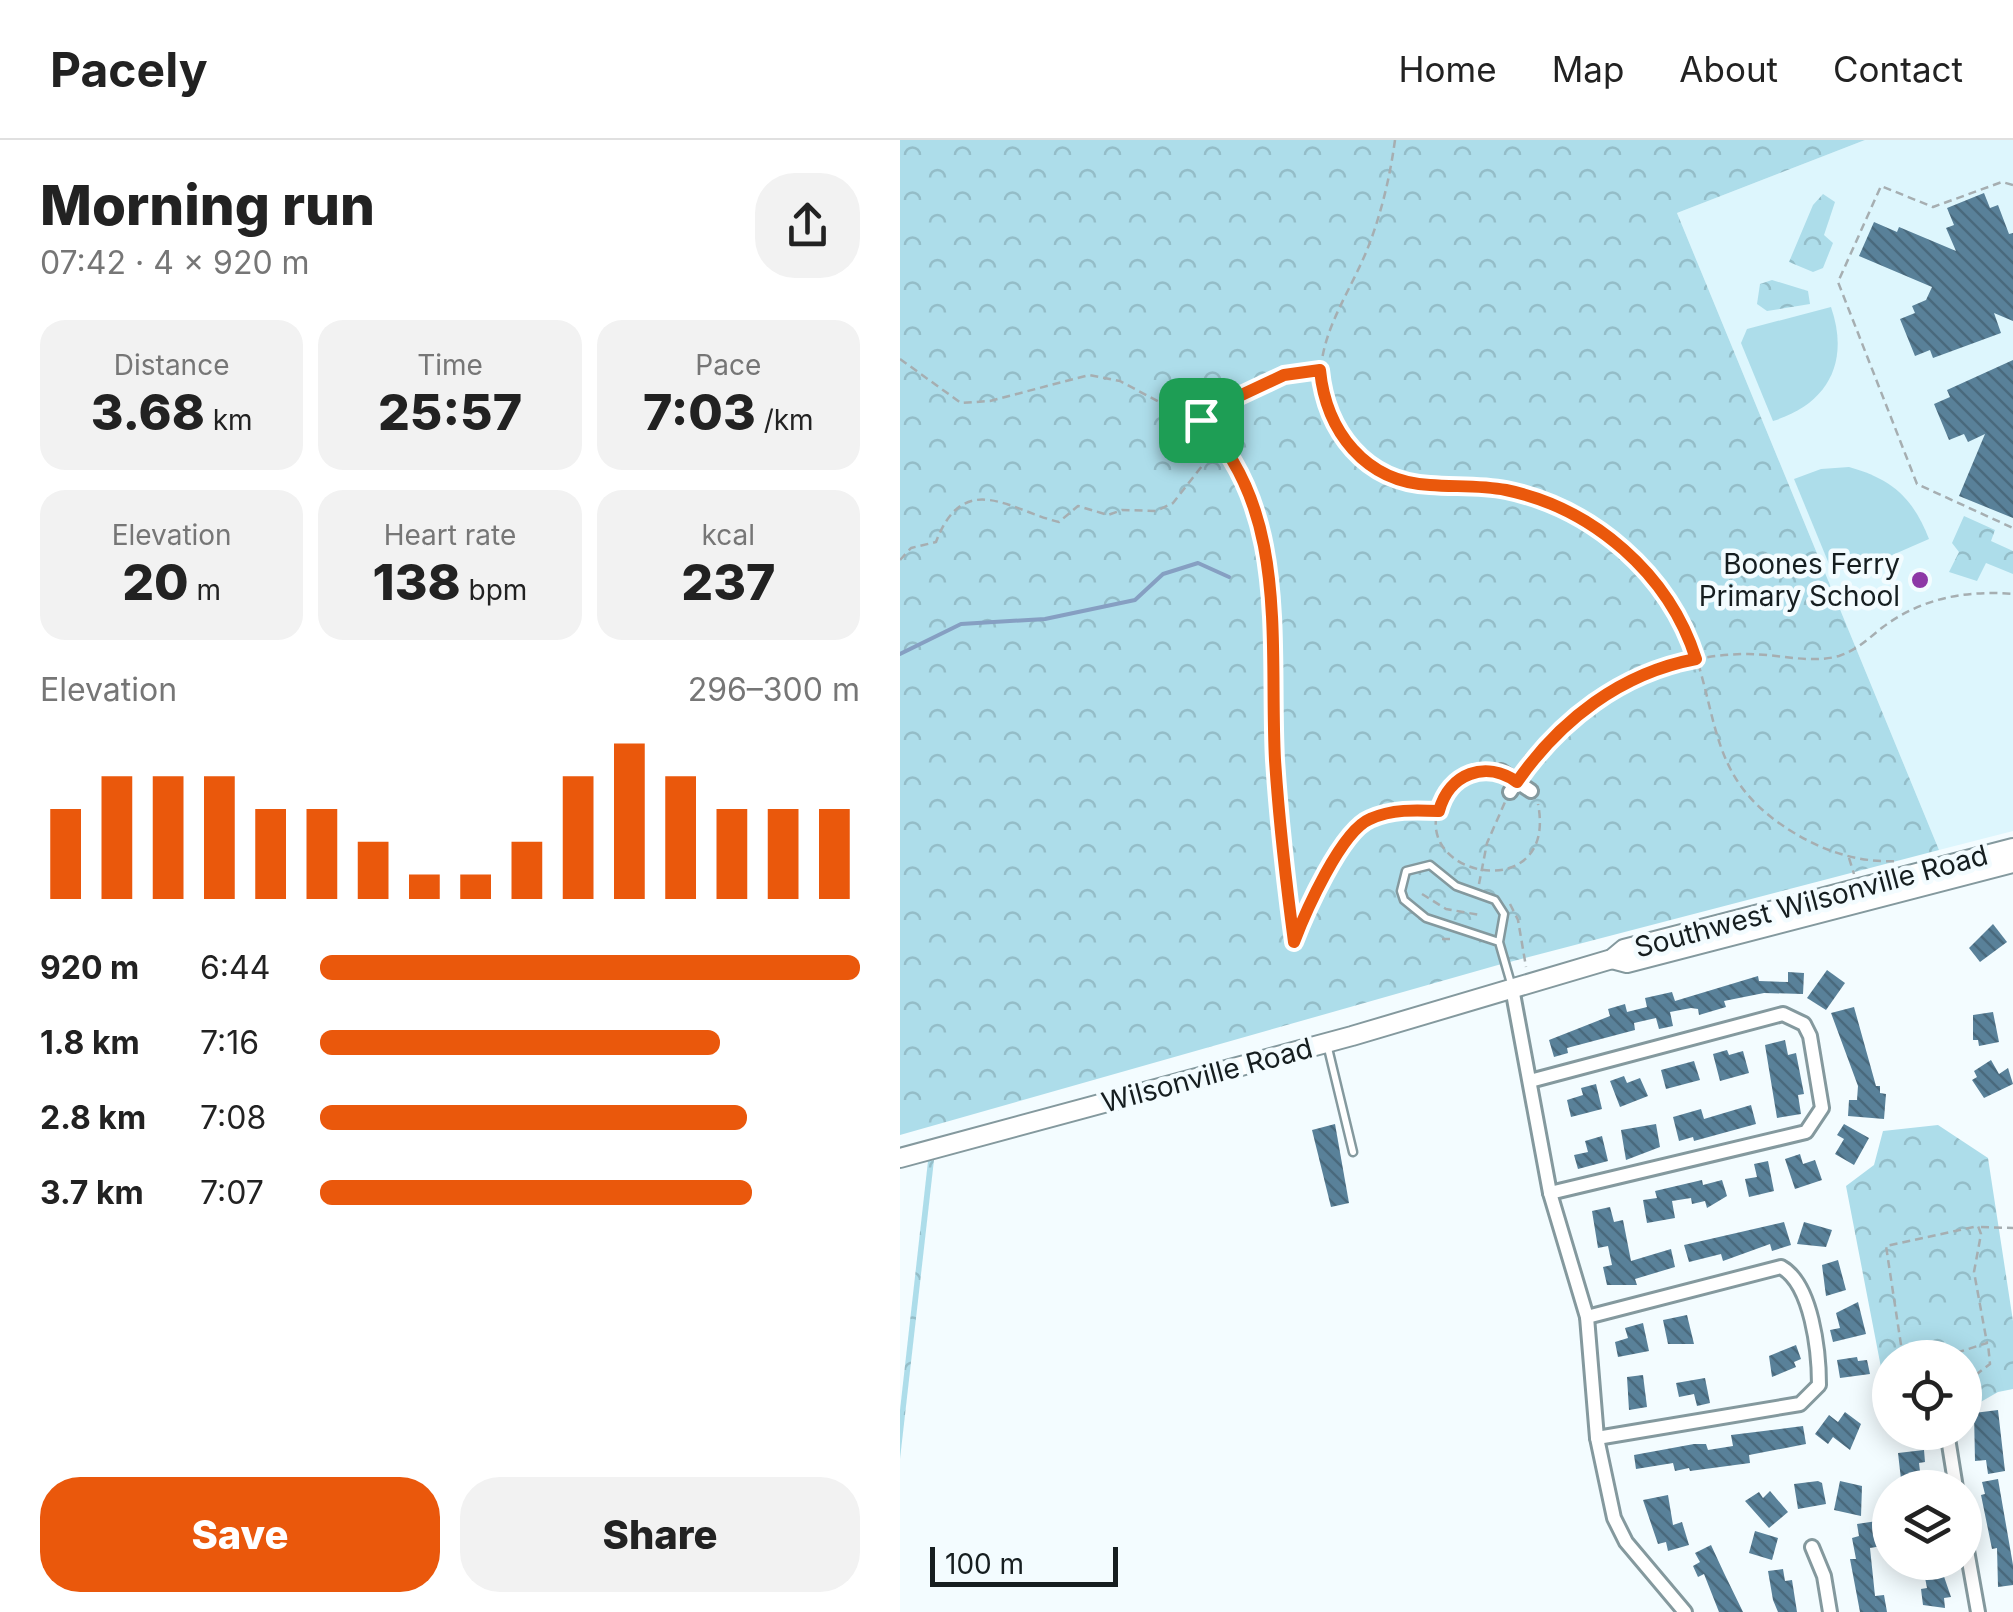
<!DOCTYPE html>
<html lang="en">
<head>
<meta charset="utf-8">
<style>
	:root { --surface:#fff; --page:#f2f2f2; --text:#222; --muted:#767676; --line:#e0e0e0; --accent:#ea580c }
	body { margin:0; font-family:Inter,sans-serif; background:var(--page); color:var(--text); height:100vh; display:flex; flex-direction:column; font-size:38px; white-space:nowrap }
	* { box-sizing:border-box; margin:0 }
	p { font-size:32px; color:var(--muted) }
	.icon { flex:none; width:55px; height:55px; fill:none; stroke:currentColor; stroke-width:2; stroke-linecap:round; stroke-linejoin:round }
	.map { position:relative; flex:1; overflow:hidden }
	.sheet { display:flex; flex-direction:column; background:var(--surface); width:900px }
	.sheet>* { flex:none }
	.controls { position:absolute; left:972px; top:1200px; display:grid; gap:20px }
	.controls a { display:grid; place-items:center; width:110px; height:110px; border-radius:50%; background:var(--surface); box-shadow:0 5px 25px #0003; font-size:50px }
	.scale { position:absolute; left:30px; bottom:25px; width:188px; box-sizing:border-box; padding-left:10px; border:5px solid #161e20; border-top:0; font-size:28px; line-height:35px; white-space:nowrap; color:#161e20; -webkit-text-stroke:8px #f3fcff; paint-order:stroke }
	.pin { position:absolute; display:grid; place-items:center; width:85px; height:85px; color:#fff; margin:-42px; border-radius:20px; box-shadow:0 5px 15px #0006 }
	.round { display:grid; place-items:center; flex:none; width:105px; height:105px; border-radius:40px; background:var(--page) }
	.head { display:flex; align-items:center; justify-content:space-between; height:170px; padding:0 40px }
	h1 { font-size:55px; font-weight:800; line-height:75px }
	.metrics { display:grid; grid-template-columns:repeat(3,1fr); gap:15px; height:170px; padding:10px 40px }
	.metrics div { display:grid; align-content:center; border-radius:25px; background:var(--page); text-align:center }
	.metrics b { font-size:50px; font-weight:800 }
	.metrics small { font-size:28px; font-weight:400 }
	.metrics p { font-size:28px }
	.chart { height:280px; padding:20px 40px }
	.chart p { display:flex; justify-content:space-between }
	.chart svg { width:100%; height:180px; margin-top:10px; stroke:var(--accent); stroke-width:6 }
	.action { display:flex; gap:20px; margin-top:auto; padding:20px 40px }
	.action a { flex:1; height:115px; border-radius:40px; background:var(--accent); color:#fff; font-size:40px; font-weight:800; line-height:115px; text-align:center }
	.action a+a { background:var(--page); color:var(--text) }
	ul { padding:0 40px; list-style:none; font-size:32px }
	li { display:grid; grid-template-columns:160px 120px 1fr; align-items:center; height:75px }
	li i { height:25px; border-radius:12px; background:var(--accent) }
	header { display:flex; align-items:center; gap:60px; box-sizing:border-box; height:140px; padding:0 50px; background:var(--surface); border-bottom:2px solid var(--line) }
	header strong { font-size:48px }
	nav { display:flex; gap:55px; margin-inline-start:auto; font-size:35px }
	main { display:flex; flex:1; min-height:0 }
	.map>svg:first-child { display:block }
</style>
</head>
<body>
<header>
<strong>Pacely</strong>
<nav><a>Home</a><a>Map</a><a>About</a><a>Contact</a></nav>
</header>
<main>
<section class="sheet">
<div class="head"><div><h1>Morning run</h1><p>07:42 · 4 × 920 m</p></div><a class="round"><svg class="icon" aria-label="share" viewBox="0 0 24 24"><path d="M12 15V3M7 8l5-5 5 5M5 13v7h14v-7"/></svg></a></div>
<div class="metrics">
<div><p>Distance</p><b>3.68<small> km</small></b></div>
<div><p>Time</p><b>25:57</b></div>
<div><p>Pace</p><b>7:03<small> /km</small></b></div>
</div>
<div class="metrics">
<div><p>Elevation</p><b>20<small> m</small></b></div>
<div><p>Heart rate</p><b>138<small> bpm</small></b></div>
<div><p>kcal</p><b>237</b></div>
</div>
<div class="chart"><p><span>Elevation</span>296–300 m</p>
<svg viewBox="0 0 160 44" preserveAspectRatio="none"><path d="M5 44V22M15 44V14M25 44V14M35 44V14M45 44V22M55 44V22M65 44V30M75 44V38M85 44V38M95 44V30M105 44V14M115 44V6M125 44V14M135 44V22M145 44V22M155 44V22"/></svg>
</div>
<ul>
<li><b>920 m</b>6:44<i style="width:100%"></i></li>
<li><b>1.8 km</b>7:16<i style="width:74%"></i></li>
<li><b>2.8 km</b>7:08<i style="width:79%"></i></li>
<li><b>3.7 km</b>7:07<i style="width:80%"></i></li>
</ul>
<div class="action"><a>Save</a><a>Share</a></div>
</section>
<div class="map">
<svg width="1113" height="1472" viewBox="0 0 1113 1472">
	<defs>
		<pattern id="forest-crowns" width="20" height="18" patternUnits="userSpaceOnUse" patternTransform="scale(2.5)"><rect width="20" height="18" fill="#adddea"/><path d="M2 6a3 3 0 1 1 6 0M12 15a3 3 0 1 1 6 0" fill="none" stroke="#94bdc8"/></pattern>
		<pattern id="building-back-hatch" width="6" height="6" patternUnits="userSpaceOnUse" patternTransform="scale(2.5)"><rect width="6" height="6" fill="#598199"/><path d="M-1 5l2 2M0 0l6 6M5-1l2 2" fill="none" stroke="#49697c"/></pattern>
	</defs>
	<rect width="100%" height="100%" fill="#f3fcff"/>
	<polygon fill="#ddf6fd" points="965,0 1113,0 1113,691 1039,710 777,73"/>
	<g fill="url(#forest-crowns)">
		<polygon points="0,0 965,0 777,73 1039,710 598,825 0,995"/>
		<polygon points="923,54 935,62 924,95 933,103 923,128 913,132 889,122 913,65"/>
		<polygon points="872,140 908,151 910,164 867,171 857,164 860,144"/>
		<polygon points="1064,376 1095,390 1091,401 1113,411 1113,434 1086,423 1077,441 1049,432 1059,412 1052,403"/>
		<polygon points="1038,985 1088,1018 1113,1181 1113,1249 1098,1252 1065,1271 1065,1218 990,1218 990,1274 946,1046 974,1025 983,991"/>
		<polygon points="34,1020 0,1319 0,1270 28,1021"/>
	</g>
	<g fill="#adddea">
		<path d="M931,167c19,55 -3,97 -58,114l-32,-78 6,-14z"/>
		<path d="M949,327c43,12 64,31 80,72l-78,34 -22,-9 -35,-85 27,-10z"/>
	</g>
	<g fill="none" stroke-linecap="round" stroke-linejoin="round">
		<polyline stroke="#869fc2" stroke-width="4" points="0,514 61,484 145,479 235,460 263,434 298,423 329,437"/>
	</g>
	<g fill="url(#building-back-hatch)">
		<polygon points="1084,53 1090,68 1098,65 1109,94 1113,93 1113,181 1094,173 1101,193 1033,218 1030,210 1015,216 1000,179 1015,173 1012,166 1026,160 1032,147 959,116 974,82 997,92 999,87 1056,111 1046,88 1054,85 1047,68"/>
		<polygon points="1113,220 1113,378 1059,356 1085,294 1068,302 1064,294 1049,300 1034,264 1050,257 1047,250"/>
		<polygon points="1093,784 1107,802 1080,822 1069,808"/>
		<polygon points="927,830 945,843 926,870 907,858"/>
		<polygon points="888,832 904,833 903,854 864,853 824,861 826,867 799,875 798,869 791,868 770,872 773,886 759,889 756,878 734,883 735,890 667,908 668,913 654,917 649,900 710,876 708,869 725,864 727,872 747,867 745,858 772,852 775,861 858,836 859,841 888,842"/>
		<polygon points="954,867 976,946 980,946 980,953 986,954 984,979 948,976 949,960 957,960 958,946 931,873"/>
		<polygon points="1093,872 1099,902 1079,906 1078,900 1073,900 1073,875"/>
		<polygon points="885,900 888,915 896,913 904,954 898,955 901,974 877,978 865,905"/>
		<polygon points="827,910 829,915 843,911 849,933 820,941 813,914"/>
		<polygon points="1091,920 1099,934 1108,928 1113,944 1084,958 1072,940 1077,937 1074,931"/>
		<polygon points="794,921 800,940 766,949 761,930"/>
		<polygon points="724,936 727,943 740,938 748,956 720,967 710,941"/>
		<polygon points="696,944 702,969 671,977 667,960 683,955 681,948"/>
		<polygon points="851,965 856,984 794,1001 793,997 779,1001 773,977 801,969 804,979"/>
		<polygon points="435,984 449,1063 431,1067 412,990"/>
		<polygon points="756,984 760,1007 726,1020 721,990"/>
		<polygon points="944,984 969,998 954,1025 935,1014 944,999 937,995"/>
		<polygon points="702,996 708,1021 678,1029 674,1015 688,1012 685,1001"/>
		<polygon points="900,1014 903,1024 915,1020 922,1040 895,1049 885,1019"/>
		<polygon points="868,1021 874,1051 849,1057 845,1039 857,1037 854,1024"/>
		<polygon points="802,1040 803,1045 822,1040 827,1056 807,1068 805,1061 792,1064 791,1058 772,1061 775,1078 747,1083 743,1060 757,1058 755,1051"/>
		<polygon points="710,1067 714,1082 723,1080 731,1121 771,1109 775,1127 735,1139 737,1145 707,1145 703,1127 712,1125 708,1106 698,1108 692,1071"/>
		<polygon points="884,1082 891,1105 872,1111 870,1104 823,1121 821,1114 789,1122 784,1105"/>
		<polygon points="904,1082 932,1090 926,1107 897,1104"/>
		<polygon points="938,1120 946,1150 926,1156 922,1125"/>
		<polygon points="958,1162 966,1194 933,1202 930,1190 940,1188 936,1173"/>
		<polygon points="787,1175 794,1204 768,1204 763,1180"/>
		<polygon points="743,1183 749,1211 718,1217 715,1202 728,1198 725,1188"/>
		<polygon points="896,1205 901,1219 894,1222 896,1227 872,1237 869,1216"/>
		<polygon points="957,1217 958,1221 967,1220 970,1234 940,1238 937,1220"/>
		<polygon points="743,1235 747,1267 729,1270 727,1237"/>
		<polygon points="805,1238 810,1263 797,1266 794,1254 779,1257 776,1243"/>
		<polygon points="1098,1270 1105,1331 1088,1334 1086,1320 1075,1321 1074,1273"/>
		<polygon points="945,1272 961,1284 950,1310 933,1297 928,1304 915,1294 929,1275 938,1282"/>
		<polygon points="903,1286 906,1304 849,1315 850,1323 790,1331 789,1328 775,1331 773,1323 736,1329 734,1315 794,1304 806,1304 808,1310 833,1306 831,1295"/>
		<polygon points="1024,1310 1025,1322 1019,1323 1022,1348 1002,1348 998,1313"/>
		<polygon points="1098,1339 1113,1425 1113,1445 1098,1447 1097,1408 1092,1409 1081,1355 1085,1354 1082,1342"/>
		<polygon points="918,1341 922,1343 926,1364 898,1369 894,1344"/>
		<polygon points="940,1341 962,1346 961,1376 934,1370"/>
		<polygon points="870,1351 888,1372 869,1388 845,1361 859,1352 863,1358"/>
		<polygon points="768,1355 773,1385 782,1382 789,1405 768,1411 766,1402 758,1404 743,1360"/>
		<polygon points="977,1381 982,1406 970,1408 975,1456 984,1455 987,1472 960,1472 950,1419 956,1419 952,1398 959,1396 957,1384"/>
		<polygon points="855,1391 878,1398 872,1420 849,1413"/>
		<polygon points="811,1405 824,1433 843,1472 819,1472 804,1434 798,1437 793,1426 800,1422 795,1413"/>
		<polygon points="1022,1422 1039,1422 1051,1457 1044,1458 1045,1468 1023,1465 1021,1449 1027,1448"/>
		<polygon points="883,1429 885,1441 892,1440 897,1472 878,1472 873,1460 868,1431"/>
	</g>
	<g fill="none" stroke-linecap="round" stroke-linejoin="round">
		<g stroke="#84999e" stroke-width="11">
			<g id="lane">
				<polyline points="599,802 526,778 504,760 501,751 506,731 530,725 556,746 595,760 604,774 599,802 612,847"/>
				<polyline points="427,904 453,1012"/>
			</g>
		</g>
		<g stroke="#84999e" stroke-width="18">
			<g id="street">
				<polyline points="601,631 631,651"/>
				<polyline points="610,652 633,619"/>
				<polyline points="612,848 650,1053 687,1177 697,1298 714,1378 726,1402 785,1472"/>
				<polyline points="630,941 883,874 904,884 910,896 922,968 906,992 650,1053"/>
				<path d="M687,1177l194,-50c31,17 38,85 38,118l-19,19 -203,34"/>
				<polyline points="1047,1292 1056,1348"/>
				<polyline points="1065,1399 1078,1472"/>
				<polyline points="912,1407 924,1436 930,1472"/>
			</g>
		</g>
		<g stroke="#84999e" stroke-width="22">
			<g id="secondary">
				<polyline points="712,819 727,823 1113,723"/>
				<polyline points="0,1018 452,896 712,819 724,809 1113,708"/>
			</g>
		</g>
		<g stroke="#a6aeb1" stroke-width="2.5" stroke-dasharray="8 5" stroke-linecap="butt">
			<path d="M495,0c-5,37 -14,75 -28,110 -22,54 -63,103 -39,164 35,84 106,63 176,76 49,9 96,35 132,70 22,22 44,52 55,82 30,82 17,140 105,192 30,18 65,29 101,27"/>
			<polyline points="1113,45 1102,42 1033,67 981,46 938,142 1017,344 1113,388"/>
			<polyline points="0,219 61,263 90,261 189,235 220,241 276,271 301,274 384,235 417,231"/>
			<path d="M301,281c33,33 53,77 65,122l9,219 18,181c11,-30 48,-112 77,-124 22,-10 45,-9 69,-8"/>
			<path d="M0,420l11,-12 25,-6c28,-74 75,-31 123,-20l19,-16 30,9 14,-5 34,1 17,-8 29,-37 -1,-45"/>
			<path d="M640,610c53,-59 128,-96 208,-96 30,0 62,10 91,2 18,-6 30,-18 44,-29 39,-29 83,-37 130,-33"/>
			<path d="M590,630c-20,-1 -36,9 -46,26 -46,80 115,114 94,8"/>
			<polyline points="949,718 954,734"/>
			<polyline points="579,744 587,703 605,662"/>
			<polyline points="522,754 546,769 580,775"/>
			<polyline points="610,764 618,780 626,827"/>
			<polyline points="542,799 555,799"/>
			<polyline points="1081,1087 1113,1088"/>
			<polyline points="1003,1218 986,1106 1078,1086 1081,1094 1074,1132 1087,1203 1040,1218"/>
			<polyline points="1065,1243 1090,1224 1088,1204"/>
		</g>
		<use href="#lane" stroke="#fff" stroke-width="6"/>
		<use href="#street" stroke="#fff" stroke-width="12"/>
		<use href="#secondary" stroke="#fff" stroke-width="18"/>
	</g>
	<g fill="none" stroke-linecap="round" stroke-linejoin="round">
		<g stroke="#fff" stroke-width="20">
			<path id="route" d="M420,230c6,61 45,112 110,115 25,2 50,0 76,5 87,18 163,84 190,169 -75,14 -136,61 -179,123 -31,-22 -68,-9 -78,29 -24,-1 -47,-2 -69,8 -29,12 -65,94 -76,123 -8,-60 -15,-121 -19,-182 -6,-115 15,-251 -74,-340v-6l83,-39z"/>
		</g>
		<use href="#route" stroke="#ea580c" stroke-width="12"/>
	</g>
	<circle fill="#8d38a6" stroke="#f3fcff" stroke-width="4" cx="1020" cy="440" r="10"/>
	<g text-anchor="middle" stroke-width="9" stroke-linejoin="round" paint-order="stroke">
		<g font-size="28" fill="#161e20" stroke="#f3fcff" text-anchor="end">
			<text x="1000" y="434">Boones Ferry<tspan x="1000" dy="32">Primary School</tspan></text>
		</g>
		<g font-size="28" fill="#161e20" stroke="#f3fcff">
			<text transform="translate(911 761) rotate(-15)" y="10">Southwest Wilsonville Road</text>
			<text transform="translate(307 935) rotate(-15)" y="10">Wilsonville Road</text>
		</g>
	</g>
</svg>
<div class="controls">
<a><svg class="icon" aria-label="locate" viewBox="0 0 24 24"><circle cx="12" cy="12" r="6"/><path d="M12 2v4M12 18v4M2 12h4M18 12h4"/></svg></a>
<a><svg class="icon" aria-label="layers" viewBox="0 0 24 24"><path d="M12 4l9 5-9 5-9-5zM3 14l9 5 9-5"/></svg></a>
</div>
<div class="scale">100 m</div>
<div class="pin" style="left:301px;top:280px;background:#1e9e55"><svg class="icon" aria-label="arrive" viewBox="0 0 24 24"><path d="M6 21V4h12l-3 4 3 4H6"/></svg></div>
</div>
</main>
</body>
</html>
